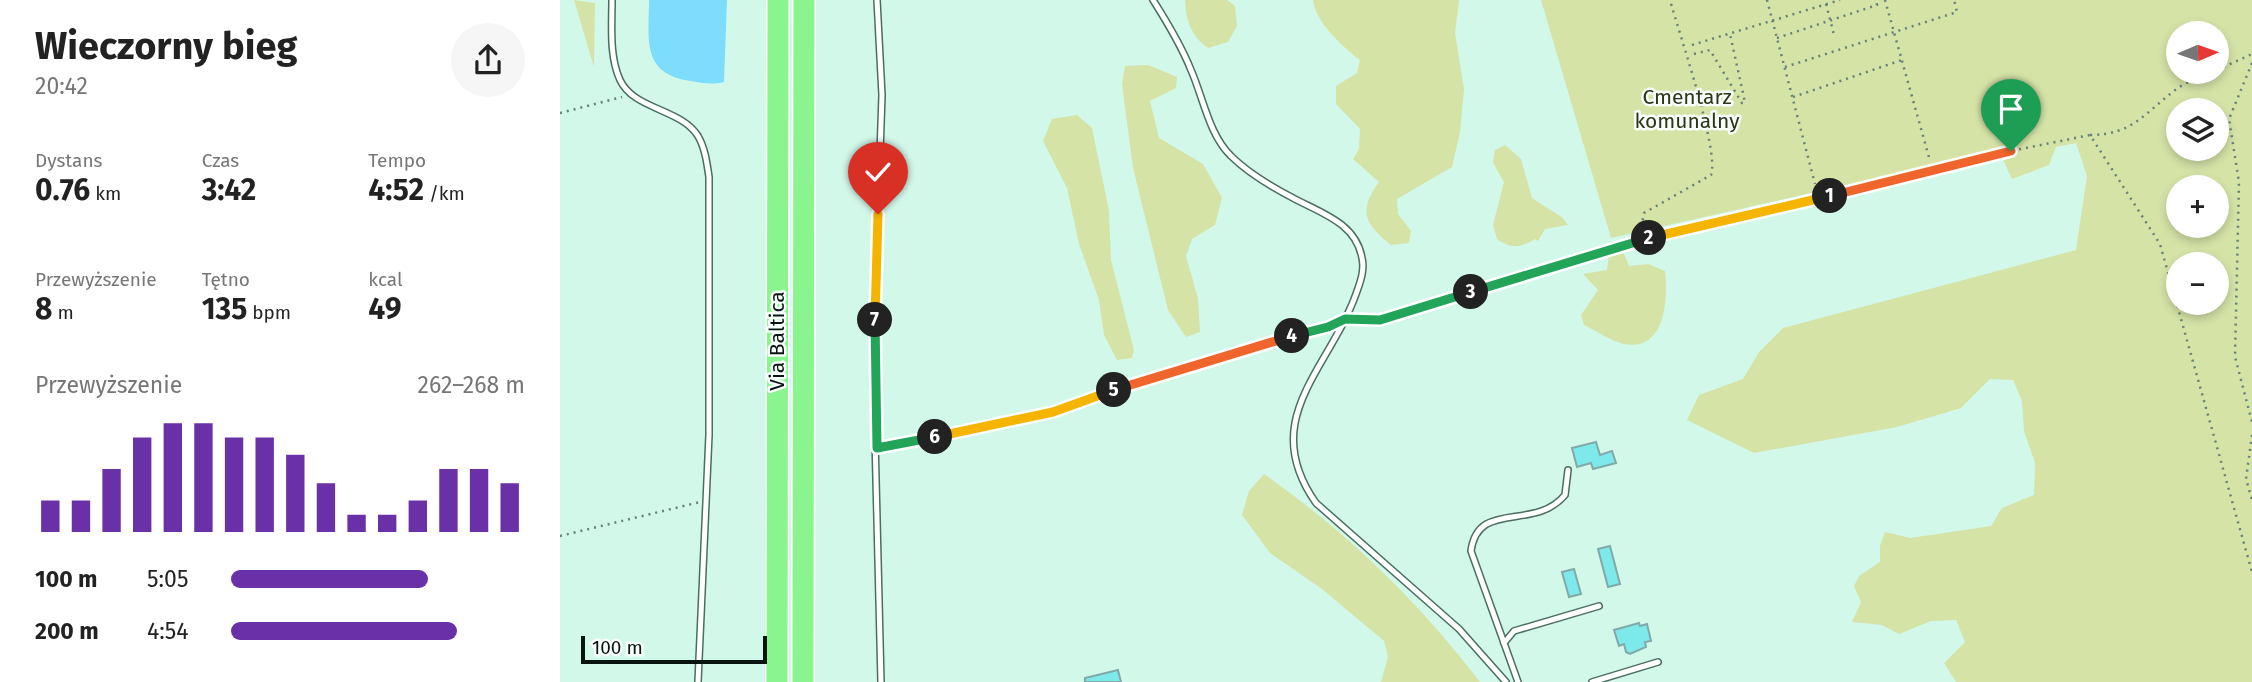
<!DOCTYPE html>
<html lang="pl">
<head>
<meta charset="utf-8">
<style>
	:root { --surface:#fff; --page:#f6f6f6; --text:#222; --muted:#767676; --accent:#6930a7 }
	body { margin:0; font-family:"Fira Sans",sans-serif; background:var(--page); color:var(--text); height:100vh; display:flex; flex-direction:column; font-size:26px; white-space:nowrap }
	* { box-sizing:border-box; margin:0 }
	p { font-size:23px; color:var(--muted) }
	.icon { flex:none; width:38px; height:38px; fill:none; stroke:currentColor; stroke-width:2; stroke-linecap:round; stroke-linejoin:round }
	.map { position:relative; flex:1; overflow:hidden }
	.details { display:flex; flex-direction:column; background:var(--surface); width:560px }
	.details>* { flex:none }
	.needle { width:46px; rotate:88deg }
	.controls { position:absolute; left:1606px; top:21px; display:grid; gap:14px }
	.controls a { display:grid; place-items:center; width:63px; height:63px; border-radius:50%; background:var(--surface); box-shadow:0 4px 10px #0003; font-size:35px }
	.scale { position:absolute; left:21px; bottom:18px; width:186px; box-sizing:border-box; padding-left:7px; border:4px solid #071410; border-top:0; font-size:19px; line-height:24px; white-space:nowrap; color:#071410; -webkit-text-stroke:5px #f6fdfa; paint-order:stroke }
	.pin { position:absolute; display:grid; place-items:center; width:60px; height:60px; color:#fff; margin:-72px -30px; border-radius:50% 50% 50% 0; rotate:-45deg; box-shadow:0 0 7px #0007 }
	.pin .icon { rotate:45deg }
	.km { position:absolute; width:35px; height:35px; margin:-18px; border-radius:50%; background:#222; color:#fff; font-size:19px; line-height:35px; text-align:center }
	.round { display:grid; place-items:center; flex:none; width:74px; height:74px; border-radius:37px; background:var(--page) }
	.overview { display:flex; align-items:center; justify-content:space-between; height:119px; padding:0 35px }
	h1 { font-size:38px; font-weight:700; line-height:52px }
	.figures { display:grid; grid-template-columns:repeat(3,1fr); gap:10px; height:119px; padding:7px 35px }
	.figures div { display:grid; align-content:center }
	.figures b { font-size:30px; font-weight:700 }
	.figures small { font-size:19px; font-weight:400 }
	.figures p { font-size:19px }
	.chart { height:196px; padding:14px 35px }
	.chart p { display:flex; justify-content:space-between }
	.chart svg { width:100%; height:126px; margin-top:7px; stroke:var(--accent); stroke-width:6 }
	ul { padding:0 35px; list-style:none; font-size:23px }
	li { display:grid; grid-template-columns:112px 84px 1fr; align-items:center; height:52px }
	li i { height:18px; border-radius:9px; background:var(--accent) }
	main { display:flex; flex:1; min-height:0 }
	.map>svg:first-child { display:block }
</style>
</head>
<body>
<main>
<section class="details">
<div class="overview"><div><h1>Wieczorny bieg</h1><p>20:42</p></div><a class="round"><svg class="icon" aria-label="share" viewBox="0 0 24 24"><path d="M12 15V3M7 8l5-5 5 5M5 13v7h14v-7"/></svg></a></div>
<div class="figures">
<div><p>Dystans</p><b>0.76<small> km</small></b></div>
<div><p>Czas</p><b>3:42</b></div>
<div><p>Tempo</p><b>4:52<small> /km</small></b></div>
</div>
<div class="figures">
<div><p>Przewyższenie</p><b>8<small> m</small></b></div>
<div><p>Tętno</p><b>135<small> bpm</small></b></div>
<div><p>kcal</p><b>49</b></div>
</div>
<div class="chart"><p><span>Przewyższenie</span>262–268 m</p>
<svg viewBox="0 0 160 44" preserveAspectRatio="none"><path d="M5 44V33M15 44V33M25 44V22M35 44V11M45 44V6M55 44V6M65 44V11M75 44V11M85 44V17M95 44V27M105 44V38M115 44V38M125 44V33M135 44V22M145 44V22M155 44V27"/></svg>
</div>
<ul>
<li><b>100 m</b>5:05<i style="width:67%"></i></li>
<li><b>200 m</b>4:54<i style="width:77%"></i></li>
</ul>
</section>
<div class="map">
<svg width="1692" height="682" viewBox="0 0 1692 682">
	<rect width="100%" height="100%" fill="#d2f8ea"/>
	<g fill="#d5e3a7" fill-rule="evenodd">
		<polygon points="14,0 35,3 34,67"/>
		<path d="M625,0h42l8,6 2,20 -9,16 -20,6c-17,-12 -22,-27 -23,-48z"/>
		<path d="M753,0h146l-4,33 9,56 -4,43 -8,35 -55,32 1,15 13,17 -2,12 -18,2c-27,-22 -33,-34 -12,-63l-26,-23 6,-10 1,-20 -24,-25v-18l21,-13 3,-13c-17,-13 -45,-38 -47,-60z"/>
		<path d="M981,0h711v682h-296l-12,-19 21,-21 -9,-22 -25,1 -32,13 -17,-9 -30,-3 9,-20 -7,-16 5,-10 21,-14v-16l5,-14 25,6 81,-12 11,-18 32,-13 1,-32 -11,-32 -2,-30 -9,-21 -23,-1 -29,29 -64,19 -143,26 -67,-33 12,-25 44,-16 16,-27 24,-24 293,-78 11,-74 -11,-33 -20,4 -7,18 -37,14 -13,-28 -388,87zM1619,33h38v39h-38zM1619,110h38v39h-38zM1657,187v39h-38v-39zM1657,264v39h-38v-39z"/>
		<polygon points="588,65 617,77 616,88 590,101 599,138 643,164 662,198 655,225 632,239 626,256 638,298 640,332 626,337 608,310 573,168 562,84 565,66"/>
		<polygon points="517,115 532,128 549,211 551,260 574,350 572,358 557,360 544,335 539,300 519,244 507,188 483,141 492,119"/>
		<path d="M945,145l16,14 11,39 31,20 5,7 -23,4 -7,12 -3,-2c-15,9 -23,10 -38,0l-4,-14 11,-43 -11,-19 2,-13z"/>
		<path d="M1056,251l8,3 5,12 19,-2 17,7c3,27 1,81 -41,73 -14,-3 -27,-13 -40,-19l-3,-10 17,-25 -15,-16 24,-4 2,-16z"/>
		<path d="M704,474c83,58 154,127 216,208h-99l7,-25 -4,-16 -62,-52 -52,-36 -28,-38 7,-24z"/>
	</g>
	<path fill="#7edcfc" d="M89,0h78l-3,82c-12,3 -22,1 -33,-1 -50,-7 -42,-41 -42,-81z"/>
	<g fill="#7de9eb" stroke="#81a9a9" stroke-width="2">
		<polygon points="1036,442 1040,455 1052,451 1056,463 1033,469 1031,463 1017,467 1012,448"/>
		<polygon points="1050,546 1060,584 1048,587 1038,549"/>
		<polygon points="1014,569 1021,594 1009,597 1002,572"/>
		<polygon points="1079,623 1080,626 1087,624 1091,641 1085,642 1086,647 1070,654 1066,652 1064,644 1059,646 1054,630"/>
		<polygon points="558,670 561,682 525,682 525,678"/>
	</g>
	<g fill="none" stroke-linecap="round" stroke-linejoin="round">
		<g stroke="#4c6e62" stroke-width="8">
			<g id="service">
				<path d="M52,0c0,26 -3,56 8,80 14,30 60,28 78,56 7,12 9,27 11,41v258l-11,247"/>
				<polyline points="317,0 322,95 313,357 321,682"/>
				<path d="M593,0c14,22 28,45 38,70 12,27 18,65 40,86 17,17 41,31 62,42 28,15 63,25 69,60 3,12 -2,25 -6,36 -27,76 -99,125 -40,209l143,126 47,53"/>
				<polyline points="785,319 820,320 1060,245 1220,208"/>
				<polyline points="944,643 954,631 1039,606"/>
				<path d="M958,682l-47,-131c7,-52 63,-19 94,-56l3,-25"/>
				<polyline points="1032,682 1098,662"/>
			</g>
		</g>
		<g stroke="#fff" stroke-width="24">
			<g id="motorway">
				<polyline points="217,682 218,0"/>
				<polyline points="243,682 244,0"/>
			</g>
		</g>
		<g stroke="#688178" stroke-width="2.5" stroke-dasharray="2 5" stroke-linecap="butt">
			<polyline points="1207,0 1255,184"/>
			<polyline points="1325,0 1370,161"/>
			<polyline points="1266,4 1274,35"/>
			<polyline points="1217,38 1317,5 1316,0"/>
			<polyline points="1132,45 1280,0"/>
			<polyline points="1134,54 1150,50 1182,103 1185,102 1170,34"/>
			<polyline points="1692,63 1669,119 1679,182 1675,357 1692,422"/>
			<polyline points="1225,67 1397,12 1394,0"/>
			<polyline points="1657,70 1692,54"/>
			<polyline points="1233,97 1342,60"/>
			<polyline points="0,113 62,97"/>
			<path d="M1530,135c44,0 56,-24 88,-47 10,-7 24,-11 35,-16"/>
			<polyline points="1228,206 1451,151 1530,135 1600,244 1692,572"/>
			<path d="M1080,234l4,-21 67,-38c9,-23 -33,-145 -41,-175"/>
			<polyline points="1692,435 1686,479 1692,500"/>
			<polyline points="324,447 493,412 568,385 669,357 708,341 772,325"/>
			<polyline points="0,536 140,502"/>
		</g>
		<use href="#service" stroke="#fff" stroke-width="5"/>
		<use href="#motorway" stroke="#8af48f" stroke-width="21"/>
	</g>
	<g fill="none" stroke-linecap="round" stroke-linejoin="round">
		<g stroke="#fff" stroke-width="14">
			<polyline id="split-1" points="1270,196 1451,151"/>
		</g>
		<g stroke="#fff" stroke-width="14">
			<polyline id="split-2" points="1089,238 1270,196"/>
		</g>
		<g stroke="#fff" stroke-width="14">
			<polyline id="split-3" points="911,292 1089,238"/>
		</g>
		<g stroke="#fff" stroke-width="14">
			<polyline id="split-4" points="732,336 768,327 785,319 820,320 911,292"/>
		</g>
		<g stroke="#fff" stroke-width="14">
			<polyline id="split-5" points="554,390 732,336"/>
		</g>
		<g stroke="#fff" stroke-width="14">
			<polyline id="split-6" points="375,437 493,412 554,390"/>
		</g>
		<g stroke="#fff" stroke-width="14">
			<polyline id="split-7" points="315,320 317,448 375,437"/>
		</g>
		<g stroke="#fff" stroke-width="14">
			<polyline id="split-8" points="315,320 318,214"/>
		</g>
		<use href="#split-1" stroke="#f0652b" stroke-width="9"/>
		<use href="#split-2" stroke="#f5b400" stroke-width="9"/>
		<use href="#split-3" stroke="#22a559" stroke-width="9"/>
		<use href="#split-4" stroke="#22a559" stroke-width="9"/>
		<use href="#split-5" stroke="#f0652b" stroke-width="9"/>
		<use href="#split-6" stroke="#f5b400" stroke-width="9"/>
		<use href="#split-7" stroke="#22a559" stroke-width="9"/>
		<use href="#split-8" stroke="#f5b400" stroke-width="9"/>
	</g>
	<g text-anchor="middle" stroke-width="5" stroke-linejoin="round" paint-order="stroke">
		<g font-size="21" fill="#2f3515" stroke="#f6fdfa">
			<text x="1127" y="104">Cmentarz<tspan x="1127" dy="24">komunalny</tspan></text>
		</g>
		<g font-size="21" fill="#071410" stroke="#f6fdfa">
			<text transform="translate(217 341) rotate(-90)" y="7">Via Baltica</text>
		</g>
	</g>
</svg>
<div class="controls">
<a><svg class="needle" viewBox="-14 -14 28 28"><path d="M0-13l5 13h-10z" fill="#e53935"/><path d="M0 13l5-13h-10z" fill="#767676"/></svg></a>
<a><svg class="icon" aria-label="layers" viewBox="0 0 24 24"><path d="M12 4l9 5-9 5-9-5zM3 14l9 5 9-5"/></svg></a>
<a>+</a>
<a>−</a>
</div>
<div class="scale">100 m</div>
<div class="pin" style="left:1451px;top:151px;background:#1e9e55"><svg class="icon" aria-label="arrive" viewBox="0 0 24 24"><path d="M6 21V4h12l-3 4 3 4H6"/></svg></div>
<div class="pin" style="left:318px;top:214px;background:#d93025"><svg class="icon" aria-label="check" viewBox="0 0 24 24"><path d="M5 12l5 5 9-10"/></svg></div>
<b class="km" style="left:1270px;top:196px">1</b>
<b class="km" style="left:1089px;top:238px">2</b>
<b class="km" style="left:911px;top:292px">3</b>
<b class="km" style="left:732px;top:336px">4</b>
<b class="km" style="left:554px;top:390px">5</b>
<b class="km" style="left:375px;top:437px">6</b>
<b class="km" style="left:315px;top:320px">7</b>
</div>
</main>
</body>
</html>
